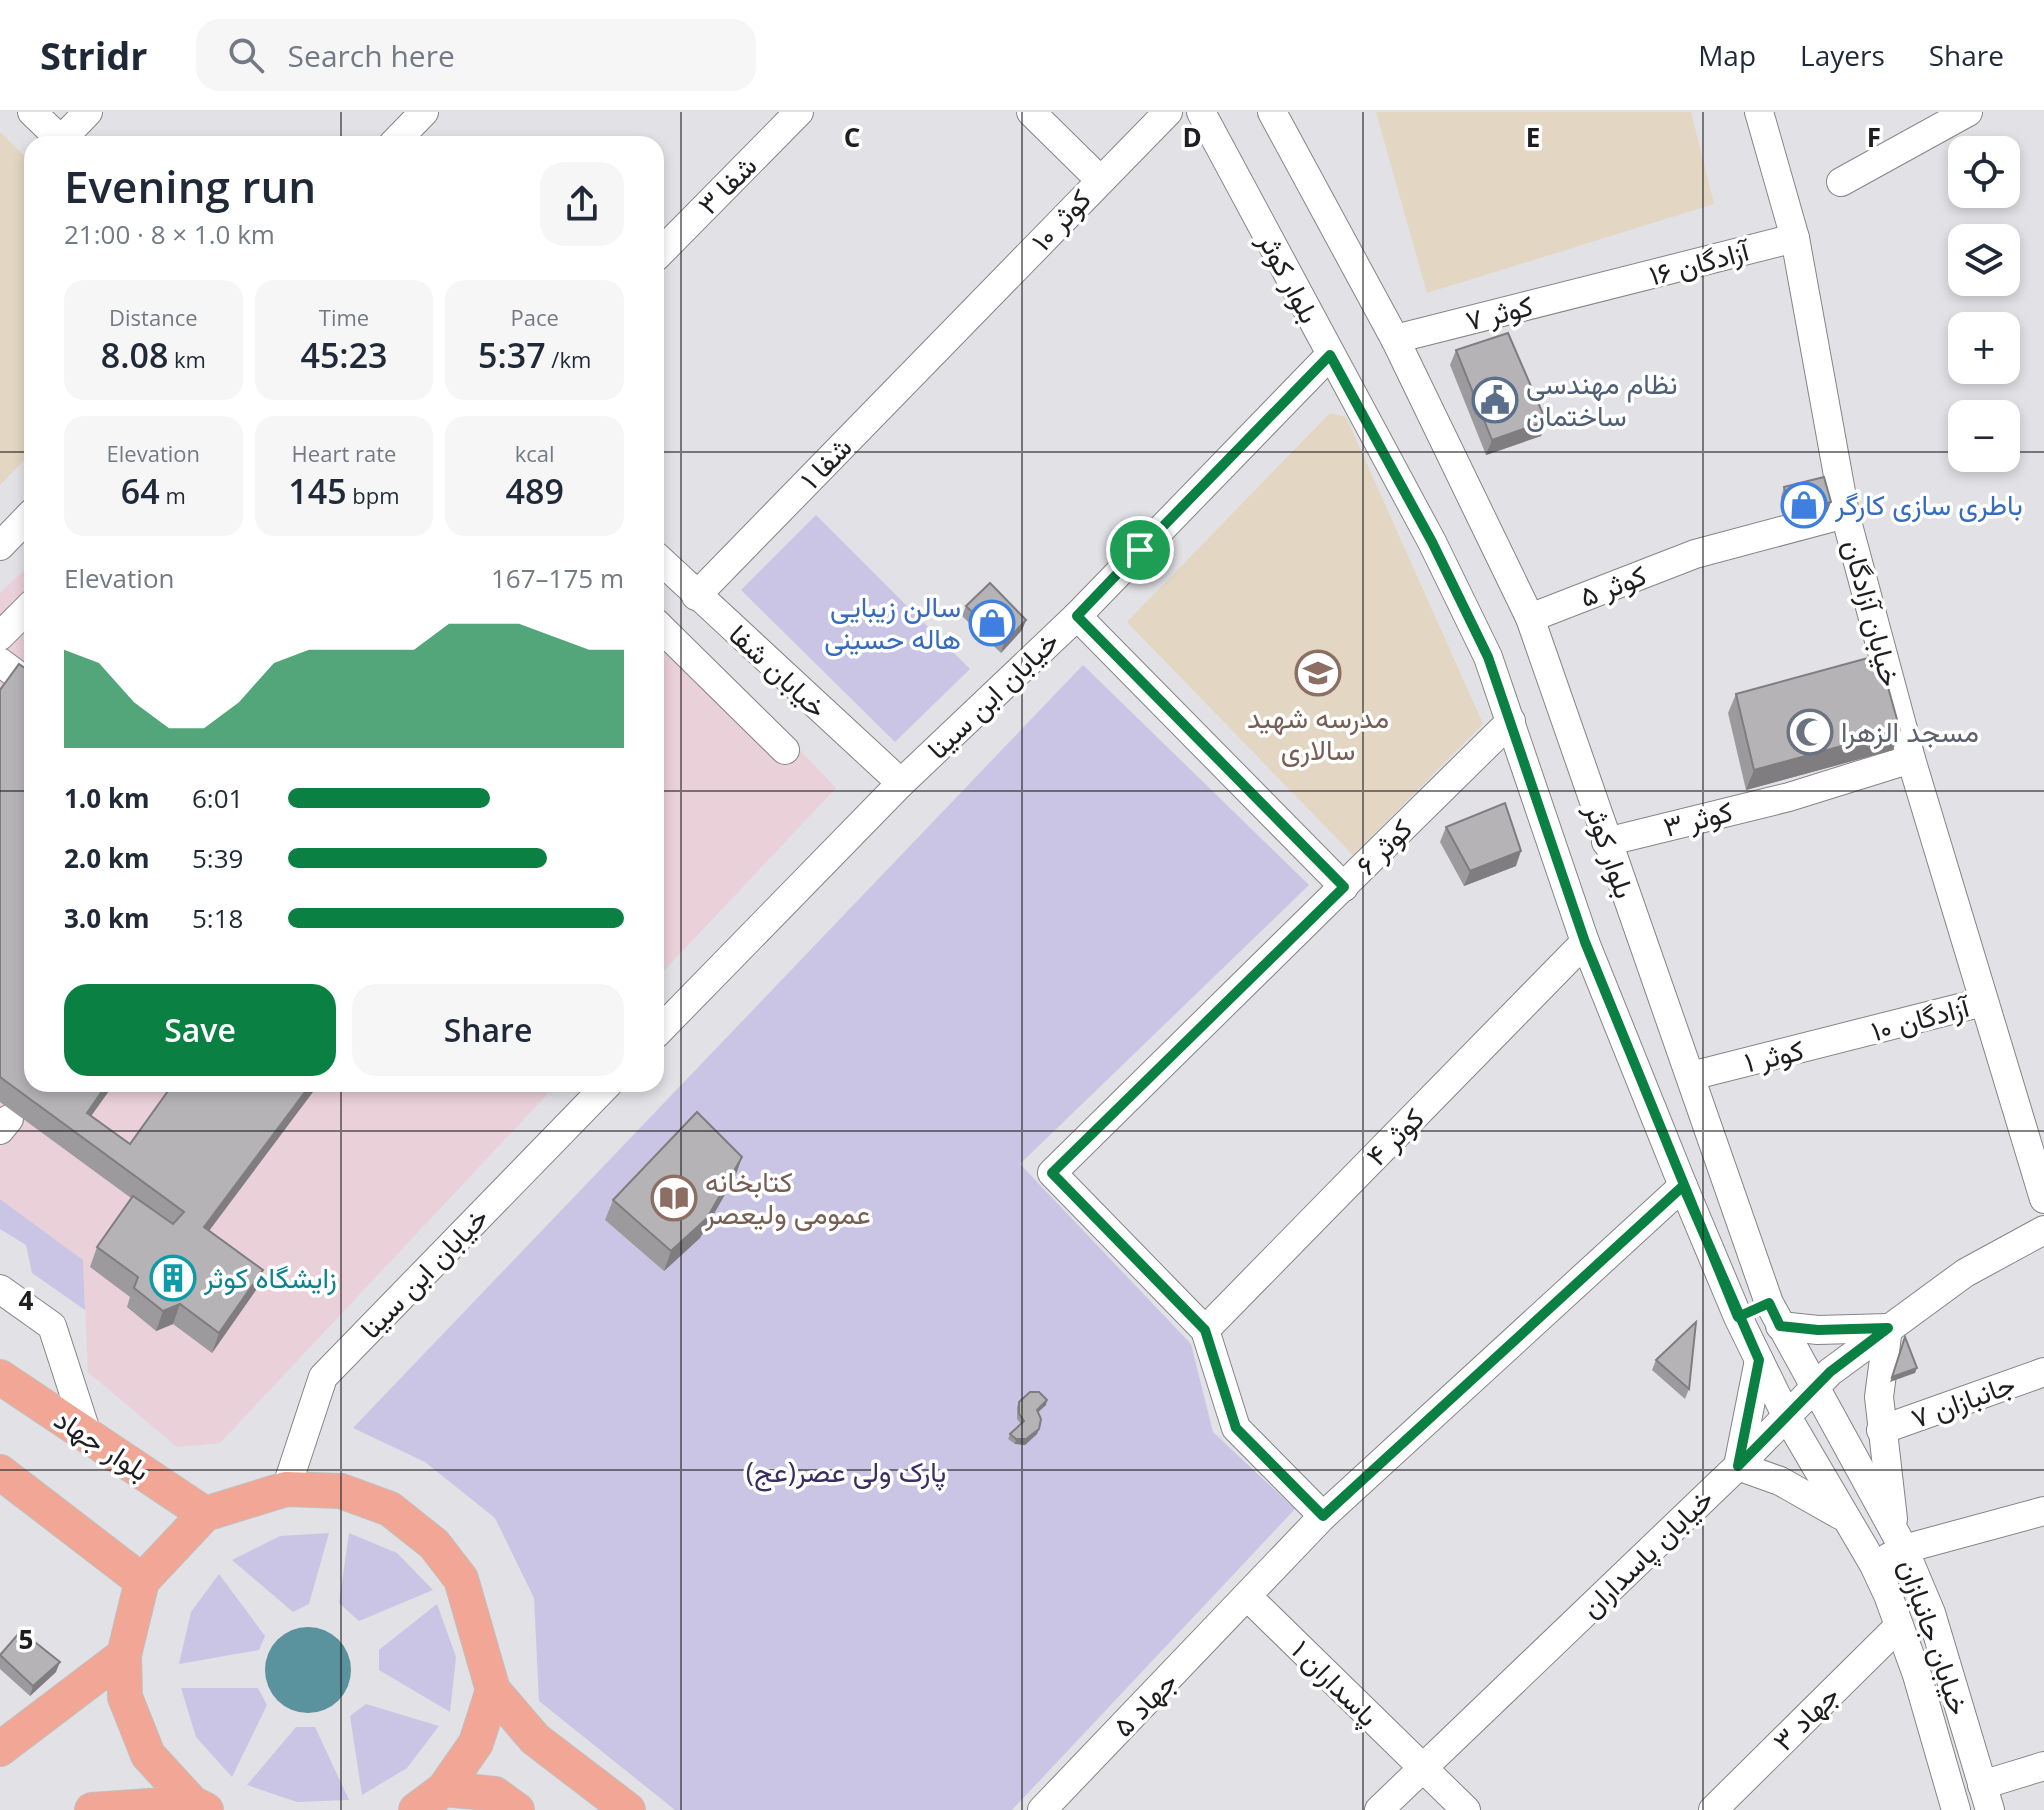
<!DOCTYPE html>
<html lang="en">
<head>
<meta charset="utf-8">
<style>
	:root { --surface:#fff; --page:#f6f6f7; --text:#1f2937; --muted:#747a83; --line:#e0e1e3; --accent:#0b8043 }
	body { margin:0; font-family:"Open Sans",Vazirmatn,sans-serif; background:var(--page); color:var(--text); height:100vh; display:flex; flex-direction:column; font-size:30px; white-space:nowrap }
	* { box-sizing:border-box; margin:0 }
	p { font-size:26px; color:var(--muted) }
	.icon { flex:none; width:44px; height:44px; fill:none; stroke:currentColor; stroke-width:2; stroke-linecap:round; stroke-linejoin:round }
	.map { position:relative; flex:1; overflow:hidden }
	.side { position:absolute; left:24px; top:24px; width:640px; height:956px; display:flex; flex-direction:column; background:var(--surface); border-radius:24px; box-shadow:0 4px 12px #0003 }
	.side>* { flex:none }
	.buttons { position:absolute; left:1948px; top:24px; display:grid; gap:16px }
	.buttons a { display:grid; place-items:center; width:72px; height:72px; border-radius:16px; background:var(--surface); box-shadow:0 4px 12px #0003; font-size:40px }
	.pin { position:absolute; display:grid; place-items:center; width:68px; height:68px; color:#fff; margin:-34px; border:4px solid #fff; border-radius:50%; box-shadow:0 2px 8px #0007 }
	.round { display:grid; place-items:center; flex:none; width:84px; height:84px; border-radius:24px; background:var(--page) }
	.summary { display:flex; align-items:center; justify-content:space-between; height:136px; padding:0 40px }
	h1 { font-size:44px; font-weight:600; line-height:60px }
	.metrics { display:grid; grid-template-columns:repeat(3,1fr); gap:12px; height:136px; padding:8px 40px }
	.metrics div { display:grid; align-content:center; border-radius:20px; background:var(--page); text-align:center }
	.metrics b { font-size:34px; font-weight:600 }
	.metrics small { font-size:22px; font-weight:400 }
	.metrics p { font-size:22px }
	.chart { height:224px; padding:16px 40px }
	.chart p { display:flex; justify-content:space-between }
	.chart svg { width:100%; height:144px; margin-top:8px; fill:var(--accent); opacity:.7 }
	.cta { display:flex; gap:16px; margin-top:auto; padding:16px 40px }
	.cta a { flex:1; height:92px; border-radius:24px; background:var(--accent); color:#fff; font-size:32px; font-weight:600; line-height:92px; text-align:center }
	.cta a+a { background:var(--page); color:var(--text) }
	ul { padding:0 40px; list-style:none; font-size:26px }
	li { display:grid; grid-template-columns:128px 96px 1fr; align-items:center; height:60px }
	li i { height:20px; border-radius:10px; background:var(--accent) }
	header { display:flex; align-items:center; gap:48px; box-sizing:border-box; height:112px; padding:0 40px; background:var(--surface); border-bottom:2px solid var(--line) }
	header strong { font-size:38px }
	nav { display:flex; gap:44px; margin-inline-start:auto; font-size:28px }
	.search { width:560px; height:72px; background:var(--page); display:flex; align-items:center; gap:20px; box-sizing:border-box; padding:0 28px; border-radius:24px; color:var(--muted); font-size:30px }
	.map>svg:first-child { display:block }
</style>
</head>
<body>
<header>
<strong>Stridr</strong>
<div class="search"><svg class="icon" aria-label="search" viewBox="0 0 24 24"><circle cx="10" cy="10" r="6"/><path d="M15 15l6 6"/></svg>Search here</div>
<nav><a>Map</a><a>Layers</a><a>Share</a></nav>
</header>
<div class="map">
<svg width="2044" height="1698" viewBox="0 0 2044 1698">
	<rect width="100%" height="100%" fill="#e2e1e5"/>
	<g fill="#e3d6c3">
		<polygon points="1376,0 1691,0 1714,92 1427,181"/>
		<polygon points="0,20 32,51 32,340 0,373"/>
		<polygon points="1330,301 1346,305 1483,612 1353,743 1127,510"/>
	</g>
	<g fill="#ead0d8">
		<polygon points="32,451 32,972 557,972 220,1331 177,1335 88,1260 83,1148 0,1087 0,481"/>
		<polygon points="656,488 836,676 656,867"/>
	</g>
	<g fill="#cac5e5">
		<polygon points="816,403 970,557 895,630 741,478"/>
		<polygon points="1083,553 1309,773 1020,1052 1191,1232 1213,1320 1295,1397 1012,1698 675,1698 539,1589 534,1486 495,1406 425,1350 353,1316"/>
		<polygon points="0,1087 83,1148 85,1198 32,1161 26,1133 0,1117"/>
		<polygon points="329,1421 309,1492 293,1500 232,1448 280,1424"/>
		<polygon points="349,1421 397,1441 433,1478 359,1509 339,1491"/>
		<polygon points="219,1462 265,1524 259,1538 179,1552 191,1500"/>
		<polygon points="437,1492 456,1545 450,1600 379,1558 379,1538"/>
		<polygon points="181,1576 258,1576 267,1593 232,1665 196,1625"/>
		<polygon points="366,1592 439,1614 407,1656 362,1683 350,1604"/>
		<polygon points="296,1615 315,1615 349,1688 297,1690 247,1673"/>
	</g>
	<circle fill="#5a929d" cx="308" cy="1558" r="43"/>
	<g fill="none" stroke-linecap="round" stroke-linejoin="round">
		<g stroke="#858488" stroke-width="30">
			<g id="minor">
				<polyline points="32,0 65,32"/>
				<polyline points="1031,0 1099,67"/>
				<polyline points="1201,0 1432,430 1488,545 1585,830 1683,1074 1738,1205 1786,1303 1874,1453 1888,1483 1917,1563 1956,1698"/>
				<polyline points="1272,0 1395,227 1530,506 1769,1191 1904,1437 1931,1501 1990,1698"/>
				<polyline points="1759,0 1795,126 1845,402 1911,647 2044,1087"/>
				<polyline points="61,28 88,0"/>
				<polyline points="393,32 424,0"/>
				<polyline points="1841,70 1968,0"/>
				<polyline points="656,145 799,0"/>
				<polyline points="1395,227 1795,126"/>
				<polyline points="0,434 32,401"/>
				<polyline points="656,444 901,671"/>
				<polyline points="696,484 1168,0"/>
				<polyline points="1077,504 1344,775"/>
				<polyline points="1530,506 1695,442 1845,402"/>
				<polyline points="656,511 785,638"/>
				<polyline points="0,524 32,492"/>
				<polyline points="0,550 32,574"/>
				<polyline points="1606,730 1789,685 1911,647"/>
				<polyline points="656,922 901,671 1077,504 1330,243"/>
				<polyline points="1691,964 1983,890"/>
				<polyline points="0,1018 9,1007"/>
				<polyline points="0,1177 52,1214 87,1322"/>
				<polyline points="1780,1214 1818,1218 1888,1216 1879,1285 1893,1407"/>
				<polyline points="1205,1218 1585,830"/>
				<polyline points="1759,1248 1738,1354 1780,1369 1840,1403"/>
				<polyline points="1881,1318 2044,1260"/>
				<polyline points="286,1377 323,1265 608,972"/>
				<polyline points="1323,1404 1236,1316 1205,1218 1052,1061 1511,609"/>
				<polyline points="1889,1445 1904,1437 2044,1399"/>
				<polyline points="1248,1485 1466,1698"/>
				<polyline points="1982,1673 2044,1654"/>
				<polyline points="1042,1698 1323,1404 1683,1074"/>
				<polyline points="1379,1698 1738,1354 1830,1260 1965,1161 2044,1118"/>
				<polyline points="1713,1698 1899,1514"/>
			</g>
		</g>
		<g stroke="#c0c0c0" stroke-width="36">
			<g id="major">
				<polyline points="0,1265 205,1402"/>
				<polyline points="0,1360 142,1469"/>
				<polyline points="493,1578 535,1627 628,1698"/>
				<polyline points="0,1637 124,1543"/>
				<polyline points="444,1677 495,1682 517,1698"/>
				<polyline points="92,1698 192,1691"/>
				<polyline points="206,1698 192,1691 148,1643 125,1585 124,1543 142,1469 205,1402 286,1377 341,1379 390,1397 434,1432 461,1467 493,1578 476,1631 444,1677 416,1698"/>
			</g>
		</g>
		<use href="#minor" stroke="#fff" stroke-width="28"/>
		<use href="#major" stroke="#f2a695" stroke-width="34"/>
	</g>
	<g fill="#9d9a9d">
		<polygon points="1456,238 1546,309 1541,324 1486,343 1450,253"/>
		<polygon points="1784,375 1831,390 1827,400 1786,409 1781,385"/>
		<polygon points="966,494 1026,508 1022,518 1001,541 962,504"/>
		<polygon points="0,578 91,1005 209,1119 256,1178 212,1241 173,1212 156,1219 127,1195 130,1185 90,1155 97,1135 131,1086 0,990"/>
		<polygon points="1736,582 1893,638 1746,678 1728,601"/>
		<polygon points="1446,715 1516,754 1464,774 1440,730"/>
		<polygon points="742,1045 735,1065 700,1126 664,1159 605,1108 613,1088"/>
		<polygon points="1656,1248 1689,1277 1685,1287 1652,1258"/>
		<polygon points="1019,1290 1046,1293 1038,1300 1039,1317 1037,1322 1025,1333 1015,1332 1008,1327 1010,1322 1021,1312 1017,1307 1017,1295"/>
		<polygon points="0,1543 56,1560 30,1584 0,1557"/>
	</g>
	<g fill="#7f7d80">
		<polygon points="1546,309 1541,324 1486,343 1492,328"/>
		<polygon points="1831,390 1827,400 1786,409 1790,399"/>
		<polygon points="1026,508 1022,518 1001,541 1004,531"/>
		<polygon points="1900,618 1893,638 1746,678 1754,658"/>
		<polygon points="1521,739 1516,754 1464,774 1470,759"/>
		<polygon points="107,972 114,972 79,1021 87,1001"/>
		<polygon points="311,972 319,972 197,1135 204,1115"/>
		<polygon points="742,1045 735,1065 700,1126 664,1159 671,1139"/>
		<polygon points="263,1158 256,1178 212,1241 219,1221"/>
		<polygon points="180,1192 173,1212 156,1219 163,1199"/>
		<polygon points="1917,1256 1915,1261 1890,1270 1892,1265"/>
		<polygon points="1047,1288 1046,1293 1035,1303 1037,1298"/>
		<polygon points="1039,1317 1037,1322 1025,1333 1015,1332 1016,1327"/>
		<polygon points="60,1550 56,1560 30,1584 33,1574"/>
	</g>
	<g fill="#b6b3b7" stroke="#7f7d80" stroke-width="2">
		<polygon points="1508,221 1546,309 1492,328 1456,238"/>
		<polygon points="1824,365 1831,390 1790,399 1784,375"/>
		<polygon points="990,471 1026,508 1004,531 966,494"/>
		<polygon points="1879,543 1900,618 1754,658 1736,582"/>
		<polygon points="19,552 32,561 32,972 107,972 87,1001 130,1032 173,972 311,972 204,1115 263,1158 219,1221 180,1192 163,1199 134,1176 138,1165 97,1135 133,1084 173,1112 184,1100 0,965 0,578"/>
		<polygon points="1505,691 1521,739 1470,759 1446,715"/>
		<polygon points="697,1000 742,1045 707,1106 671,1139 613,1088"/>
		<polygon points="1696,1210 1689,1277 1656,1248"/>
		<polygon points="1905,1225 1917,1256 1892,1265"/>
		<polygon points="1030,1280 1039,1280 1047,1288 1037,1298 1041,1307 1039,1317 1026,1327 1016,1327 1010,1322 1024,1309 1019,1302 1019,1290"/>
		<polygon points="21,1519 60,1550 33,1574 0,1543"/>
	</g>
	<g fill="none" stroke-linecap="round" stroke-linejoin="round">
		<g stroke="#fff" stroke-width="16">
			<polyline id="route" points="1140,438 1077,504 1344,775 1052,1061 1205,1218 1236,1316 1323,1404 1683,1074 1759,1248 1738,1354 1830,1260 1888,1216 1818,1218 1780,1214 1769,1191 1738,1205 1585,830 1488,545 1432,430 1330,243 1140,438"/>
		</g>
		<use href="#route" stroke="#0b8043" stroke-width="10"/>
	</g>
	<path fill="none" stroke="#1e1d1f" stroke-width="2" stroke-opacity="0.55" d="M341,0v32M681,0v1698M1022,0v1698M1363,0v1698M1703,0v1698M0,340h32M656,340h1306M2006,340h38M0,679h32M656,679h1388M341,972v726M0,1019h2044M0,1358h2044"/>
	<defs>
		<g id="civic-ring" transform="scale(2.3)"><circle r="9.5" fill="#fff" stroke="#5c6f8a" stroke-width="1.5"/><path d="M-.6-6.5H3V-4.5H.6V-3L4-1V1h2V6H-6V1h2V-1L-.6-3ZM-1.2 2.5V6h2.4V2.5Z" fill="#5c6f8a"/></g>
		<g id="shop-ring" transform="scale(2.3)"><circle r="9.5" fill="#fff" stroke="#3f7fe0" stroke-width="1.5"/><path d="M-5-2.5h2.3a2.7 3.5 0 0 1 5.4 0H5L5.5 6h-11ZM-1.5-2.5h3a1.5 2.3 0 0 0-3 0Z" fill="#3f7fe0"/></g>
		<g id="school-ring" transform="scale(2.3)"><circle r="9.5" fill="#fff" stroke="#8d6e63" stroke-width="1.5"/><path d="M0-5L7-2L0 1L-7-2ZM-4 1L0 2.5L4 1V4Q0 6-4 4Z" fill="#8d6e63"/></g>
		<g id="mosque-ring" transform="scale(2.3)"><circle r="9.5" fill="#fff" stroke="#6b7280" stroke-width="1.5"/><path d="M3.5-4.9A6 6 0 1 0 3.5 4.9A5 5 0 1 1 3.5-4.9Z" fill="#6b7280"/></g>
		<g id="library-ring" transform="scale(2.3)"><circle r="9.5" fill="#fff" stroke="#8d6e63" stroke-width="1.5"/><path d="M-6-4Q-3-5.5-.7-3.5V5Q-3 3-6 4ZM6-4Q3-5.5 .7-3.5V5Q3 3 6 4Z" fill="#8d6e63"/></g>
		<g id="building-ring" transform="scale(2.3)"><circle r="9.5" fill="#fff" stroke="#0f9aa8" stroke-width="1.5"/><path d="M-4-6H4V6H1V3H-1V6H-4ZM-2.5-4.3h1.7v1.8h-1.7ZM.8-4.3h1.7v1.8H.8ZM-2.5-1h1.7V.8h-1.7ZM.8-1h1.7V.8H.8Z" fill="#0f9aa8"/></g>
	</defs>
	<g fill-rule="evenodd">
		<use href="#civic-ring" x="1495" y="288"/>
		<use href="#shop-ring" x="1804" y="393"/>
		<use href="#shop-ring" x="992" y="511"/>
		<use href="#school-ring" x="1318" y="561"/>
		<use href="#mosque-ring" x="1810" y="620"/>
		<use href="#library-ring" x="674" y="1086"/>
		<use href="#building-ring" x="173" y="1166"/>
	</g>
	<g text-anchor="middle" stroke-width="7" stroke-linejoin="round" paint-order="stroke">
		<g font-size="28" fill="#1e1d1f" stroke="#fff">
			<text transform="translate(727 73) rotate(-45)" y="10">شفا ۳</text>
			<text transform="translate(1061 108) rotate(-47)" y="10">کوثر ۱۰</text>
			<text transform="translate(1699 151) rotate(-15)" y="10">آزادگان ۱۶</text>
			<text transform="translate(1289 166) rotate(62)" y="10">بلوار کوثر</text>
			<text transform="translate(1499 201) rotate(-14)" y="10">کوثر ۷</text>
			<text transform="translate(826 351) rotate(-46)" y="10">شفا ۱</text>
			<text transform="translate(1613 474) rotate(-21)" y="10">کوثر ۵</text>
			<text transform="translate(1872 501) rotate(75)" y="10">خیابان آزادگان</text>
			<text transform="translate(778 559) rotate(43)" y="10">خیابان شفا</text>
			<text transform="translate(993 583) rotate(-44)" y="10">خیابان ابن سینا</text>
			<text transform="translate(1698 707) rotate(-14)" y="10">کوثر ۳</text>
			<text transform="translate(1384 735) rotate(-45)" y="10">کوثر ۶</text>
			<text transform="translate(1610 739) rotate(71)" y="10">بلوار کوثر</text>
			<text transform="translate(1920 907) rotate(-15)" y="10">آزادگان ۱۰</text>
			<text transform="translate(1774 944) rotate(-13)" y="10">کوثر ۱</text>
			<text transform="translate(1395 1025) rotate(-45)" y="10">کوثر ۴</text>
			<text transform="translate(424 1161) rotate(-46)" y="10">خیابان ابن سینا</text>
			<text transform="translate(1963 1289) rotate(-20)" y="10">جانبازان ۷</text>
			<text transform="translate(102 1333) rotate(33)" y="10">بلوار جهاد</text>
			<text transform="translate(1647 1441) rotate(-44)" y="10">خیابان پاسداران</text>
			<text transform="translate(1934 1525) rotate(71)" y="10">خیابان جانبازان</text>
			<text transform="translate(1335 1571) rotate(45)" y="10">پاسداران ۱</text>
			<text transform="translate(1145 1592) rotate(-46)" y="10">جهاد ۵</text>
			<text transform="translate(1806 1606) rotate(-45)" y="10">جهاد ۳</text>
		</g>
		<g font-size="28" fill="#4e5e75" stroke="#fff" text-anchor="start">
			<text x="1526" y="282">نظام مهندسی<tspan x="1526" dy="32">ساختمان</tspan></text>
		</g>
		<g font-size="28" fill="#366cbe" stroke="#fff" text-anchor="start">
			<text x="1835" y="403">باطری سازی کارگر</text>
			<text x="961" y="505" text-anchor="end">سالن زیبایی<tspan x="961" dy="32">هاله حسینی</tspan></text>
		</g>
		<g font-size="28" fill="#785e54" stroke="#fff">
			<text x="1318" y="616">مدرسه شهید<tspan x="1318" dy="32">سالاری</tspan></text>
			<text x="705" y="1080" text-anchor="start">کتابخانه<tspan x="705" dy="32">عمومی ولیعصر</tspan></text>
		</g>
		<g font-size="28" fill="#5b616d" stroke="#fff" text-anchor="start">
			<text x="1841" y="630">مسجد الزهرا</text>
		</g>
		<g font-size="28" fill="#0d838f" stroke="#fff" text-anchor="start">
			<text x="204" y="1176">زایشگاه کوثر</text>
		</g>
		<g font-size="28" fill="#3a2d63" stroke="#fff">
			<text x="846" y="1370">پارک ولی عصر(عج)</text>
		</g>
	</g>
	<g font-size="26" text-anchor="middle" font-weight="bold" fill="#1e1d1f" stroke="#fff" stroke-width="7" stroke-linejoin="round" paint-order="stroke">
		<text x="852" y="35">C</text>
		<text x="1192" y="35">D</text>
		<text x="1533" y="35">E</text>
		<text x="1874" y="35">F</text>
		<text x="26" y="1198">4</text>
		<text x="26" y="1537">5</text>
	</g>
</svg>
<div class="buttons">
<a><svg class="icon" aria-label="locate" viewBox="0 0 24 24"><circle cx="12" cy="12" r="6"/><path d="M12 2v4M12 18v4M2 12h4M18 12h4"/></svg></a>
<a><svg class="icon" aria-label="layers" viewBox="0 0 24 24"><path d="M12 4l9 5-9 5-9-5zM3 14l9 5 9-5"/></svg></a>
<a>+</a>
<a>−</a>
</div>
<div class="pin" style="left:1140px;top:438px;background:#1e9e55"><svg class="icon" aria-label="arrive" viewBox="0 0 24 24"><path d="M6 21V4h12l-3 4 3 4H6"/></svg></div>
<section class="side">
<div class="summary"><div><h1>Evening run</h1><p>21:00 · 8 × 1.0 km</p></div><a class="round"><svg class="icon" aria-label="share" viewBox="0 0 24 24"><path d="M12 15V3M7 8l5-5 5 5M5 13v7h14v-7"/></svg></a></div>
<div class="metrics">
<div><p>Distance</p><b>8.08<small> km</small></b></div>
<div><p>Time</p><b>45:23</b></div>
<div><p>Pace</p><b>5:37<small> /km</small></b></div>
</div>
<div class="metrics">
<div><p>Elevation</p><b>64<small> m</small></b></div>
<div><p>Heart rate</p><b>145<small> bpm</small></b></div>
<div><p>kcal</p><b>489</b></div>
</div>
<div class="chart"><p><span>Elevation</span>167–175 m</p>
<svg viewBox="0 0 160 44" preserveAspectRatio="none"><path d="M0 44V14L10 18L20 30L30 38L40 38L50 30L60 18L70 14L80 14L90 14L100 14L110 6L120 6L130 6L140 10L150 14L160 14V44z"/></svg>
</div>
<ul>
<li><b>1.0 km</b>6:01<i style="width:60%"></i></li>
<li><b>2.0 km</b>5:39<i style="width:77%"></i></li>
<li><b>3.0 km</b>5:18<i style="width:100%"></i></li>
</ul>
<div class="cta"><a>Save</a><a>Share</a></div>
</section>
</div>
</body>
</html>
